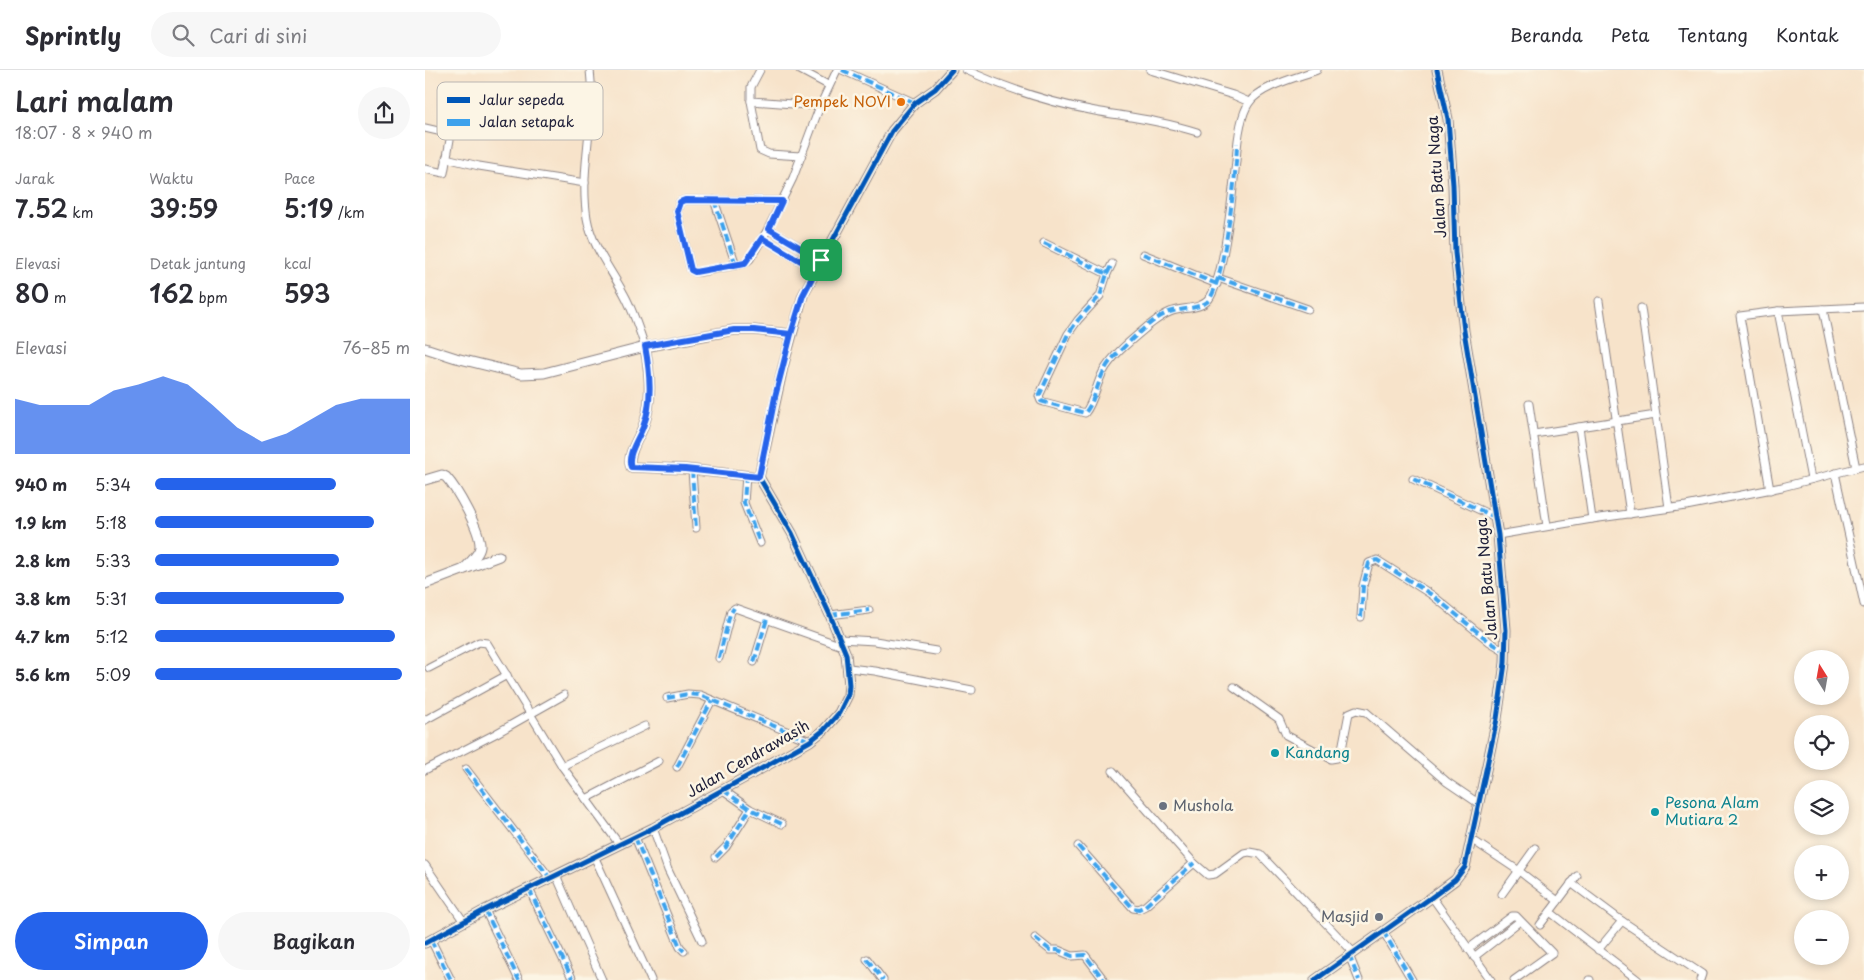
<!DOCTYPE html>
<html lang="id">
<head>
<meta charset="utf-8">
<style>
	:root { --surface:#fff; --page:#f7f7f7; --text:#2b2b33; --muted:#7c7c81; --line:#e1e1e2; --accent:#2563eb }
	body { margin:0; font-family:"Playpen Sans",sans-serif; background:var(--page); color:var(--text); height:100vh; display:flex; flex-direction:column; font-size:19px; white-space:nowrap }
	* { box-sizing:border-box; margin:0 }
	p { font-size:16px; color:var(--muted) }
	.icon { flex:none; width:28px; height:28px; fill:none; stroke:currentColor; stroke-width:2; stroke-linecap:round; stroke-linejoin:round }
	.map { position:relative; flex:1; overflow:hidden }
	.details { display:flex; flex-direction:column; background:var(--surface); width:425px }
	.details>* { flex:none }
	.needle { width:32px; rotate:349deg }
	.fabs { position:absolute; left:1369px; top:580px; display:grid; gap:10px }
	.fabs a { display:grid; place-items:center; width:55px; height:55px; border-radius:50%; background:var(--surface); box-shadow:0 2px 8px #0003; font-size:25px }
	.pin { position:absolute; display:grid; place-items:center; width:42px; height:42px; color:#fff; margin:-21px; border-radius:10px; box-shadow:0 2px 8px #0006 }
	.round { display:grid; place-items:center; flex:none; width:52px; height:52px; border-radius:26px; background:var(--page) }
	.summary { display:flex; align-items:center; justify-content:space-between; height:85px; padding:0 15px }
	h1 { font-size:28px; font-weight:600; line-height:38px }
	.figures { display:grid; grid-template-columns:repeat(3,1fr); gap:8px; height:85px; padding:5px 15px }
	.figures div { display:grid; align-content:center }
	.figures b { font-size:25px; font-weight:600 }
	.figures small { font-size:14px; font-weight:400 }
	.figures p { font-size:14px }
	.chart { height:140px; padding:10px 15px }
	.chart p { display:flex; justify-content:space-between }
	.chart svg { width:100%; height:90px; margin-top:5px; fill:var(--accent); opacity:.7 }
	.action { display:flex; gap:10px; margin-top:auto; padding:10px 15px }
	.action a { flex:1; height:58px; border-radius:30px; background:var(--accent); color:#fff; font-size:20px; font-weight:600; line-height:58px; text-align:center }
	.action a+a { background:var(--page); color:var(--text) }
	ul { padding:0 15px; list-style:none; font-size:16px }
	li { display:grid; grid-template-columns:80px 60px 1fr; align-items:center; height:38px }
	li i { height:12px; border-radius:6px; background:var(--accent) }
	header { display:flex; align-items:center; gap:30px; box-sizing:border-box; height:70px; padding:0 25px; background:var(--surface); border-bottom:1px solid var(--line) }
	header strong { font-size:24px }
	nav { display:flex; gap:28px; margin-inline-start:auto; font-size:18px }
	.search { width:350px; height:45px; background:var(--page); display:flex; align-items:center; gap:12px; box-sizing:border-box; padding:0 18px; border-radius:28px; color:var(--muted); font-size:19px }
	main { display:flex; flex:1; min-height:0 }
	.map>svg:first-child { display:block }
</style>
</head>
<body>
<header>
<strong>Sprintly</strong>
<div class="search"><svg class="icon" aria-label="search" viewBox="0 0 24 24"><circle cx="10" cy="10" r="6"/><path d="M15 15l6 6"/></svg>Cari di sini</div>
<nav><a>Beranda</a><a>Peta</a><a>Tentang</a><a>Kontak</a></nav>
</header>
<main>
<section class="details">
<div class="summary"><div><h1>Lari malam</h1><p>18:07 · 8 × 940 m</p></div><a class="round"><svg class="icon" aria-label="share" viewBox="0 0 24 24"><path d="M12 15V3M7 8l5-5 5 5M5 13v7h14v-7"/></svg></a></div>
<div class="figures">
<div><p>Jarak</p><b>7.52<small> km</small></b></div>
<div><p>Waktu</p><b>39:59</b></div>
<div><p>Pace</p><b>5:19<small> /km</small></b></div>
</div>
<div class="figures">
<div><p>Elevasi</p><b>80<small> m</small></b></div>
<div><p>Detak jantung</p><b>162<small> bpm</small></b></div>
<div><p>kcal</p><b>593</b></div>
</div>
<div class="chart"><p><span>Elevasi</span>76–85 m</p>
<svg viewBox="0 0 160 44" preserveAspectRatio="none"><path d="M0 44V17L10 20L20 20L30 20L40 13L50 10L60 6L70 10L80 20L90 31L100 38L110 34L120 27L130 20L140 17L150 17L160 17V44z"/></svg>
</div>
<ul>
<li><b>940 m</b>5:34<i style="width:71%"></i></li>
<li><b>1.9 km</b>5:18<i style="width:86%"></i></li>
<li><b>2.8 km</b>5:33<i style="width:72%"></i></li>
<li><b>3.8 km</b>5:31<i style="width:74%"></i></li>
<li><b>4.7 km</b>5:12<i style="width:94%"></i></li>
<li><b>5.6 km</b>5:09<i style="width:97%"></i></li>
</ul>
<div class="action"><a>Simpan</a><a>Bagikan</a></div>
</section>
<div class="map">
<svg width="1439" height="910" viewBox="0 0 1439 910">
	<rect width="100%" height="100%" fill="#fcf5e5"/>
	<filter id="ink" filterUnits="userSpaceOnUse"><feTurbulence type="fractalNoise" baseFrequency=".02" numOctaves="2"/><feDisplacementMap in="SourceGraphic" scale="10" xChannelSelector="R" yChannelSelector="G"/><feConvolveMatrix kernelMatrix="1 2 1 2 8 2 1 2 1" color-interpolation-filters="sRGB"/></filter>
	<filter id="wash" filterUnits="userSpaceOnUse"><feTurbulence type="fractalNoise" baseFrequency=".0096" numOctaves="4" result="noise"/><feDisplacementMap in="SourceGraphic" scale="20" xChannelSelector="R" yChannelSelector="G"/><feGaussianBlur stdDeviation="1.12" result="paint"/><feColorMatrix in="noise" values="0 0 0 0 0 0 0 0 0 0 0 0 0 0 0 0 0 1.4 0 .05"/><feComposite in="paint" operator="in"/></filter>
	<g filter="url(#wash)">
		<rect width="100%" height="100%" fill="#f7e3ca"/>
	</g>
	<g filter="url(#ink)">
		<g fill="none" stroke-linecap="round" stroke-linejoin="round">
			<g stroke="#8c8282" stroke-width="9">
				<g id="minor">
					<path d="M165,0c6,49 -11,99 -3,148 5,29 24,51 37,76 9,16 15,35 21,53"/>
					<polyline points="335,0 326,17 326,31 395,36"/>
					<polyline points="375,0 403,15"/>
					<polyline points="417,0 490,33"/>
					<path d="M541,0c40,18 85,33 129,41 34,6 68,10 102,21"/>
					<polyline points="725,0 808,25 824,32"/>
					<polyline points="326,31 335,80 344,84 376,86"/>
					<polyline points="0,58 26,64 19,103 0,99"/>
					<polyline points="21,88 54,96 160,113"/>
					<polyline points="289,130 311,195"/>
					<polyline points="357,131 260,130 255,132 252,141 266,200 270,202 275,202 320,193 325,189 343,159 368,108 395,36 412,0"/>
					<polyline points="343,159 396,189"/>
					<polyline points="337,168 391,200"/>
					<path d="M619,173l63,31 -7,22 -22,24 -10,14 -29,62 2,5 3,1 41,11c9,-11 11,-28 18,-41 10,-18 30,-33 45,-46 7,-5 14,-11 22,-14 12,-5 31,-2 39,-13 15,-20 24,-109 27,-138 1,-15 4,-45 13,-58 11,-17 50,-26 68,-33"/>
					<polyline points="718,184 792,214"/>
					<polyline points="682,204 687,194"/>
					<polyline points="793,208 883,239"/>
					<polyline points="1174,231 1205,444"/>
					<polyline points="1216,238 1244,438"/>
					<polyline points="1398,239 1431,398"/>
					<polyline points="1104,334 1122,456"/>
					<polyline points="1154,357 1167,449"/>
					<polyline points="1109,364 1231,345"/>
					<polyline points="267,400 271,458"/>
					<polyline points="1410,403 1439,534"/>
					<polyline points="321,405 319,433 335,473"/>
					<polyline points="988,409 1070,447"/>
					<polyline points="1386,409 1353,241 1439,237"/>
					<polyline points="1345,420 1315,246 1353,241"/>
					<polyline points="1073,465 1167,449 1261,436 1357,417 1439,396"/>
					<polyline points="405,545 444,540"/>
					<polyline points="936,547 938,516 944,493 952,490 1007,525 1065,572 1080,581"/>
					<polyline points="415,569 450,571 511,581"/>
					<polyline points="294,588 306,541 310,538 417,576"/>
					<polyline points="329,592 342,549"/>
					<polyline points="4,598 54,572 62,573 137,696 194,774"/>
					<polyline points="424,598 450,601 547,620"/>
					<polyline points="809,617 854,649 861,665 906,689 912,688 916,684 924,643 931,640 941,642 1022,712 1053,733"/>
					<polyline points="242,628 263,624 275,625 385,671"/>
					<polyline points="0,650 82,605"/>
					<polyline points="137,696 220,656"/>
					<polyline points="252,697 287,630"/>
					<polyline points="41,699 125,808"/>
					<polyline points="0,700 70,664 139,625"/>
					<polyline points="688,701 769,793 783,805 790,804 819,783 824,782 835,784 928,882"/>
					<polyline points="298,720 325,739 357,754"/>
					<polyline points="161,729 234,691"/>
					<polyline points="228,758 243,800 277,871"/>
					<polyline points="210,767 255,877 259,881"/>
					<polyline points="1046,769 1094,801 1133,831"/>
					<polyline points="653,776 708,838 714,839 720,836 769,793"/>
					<polyline points="169,786 226,910"/>
					<polyline points="291,787 301,777 325,739"/>
					<polyline points="0,795 39,852"/>
					<polyline points="131,805 177,910"/>
					<polyline points="1146,813 1197,851 1277,904 1275,910"/>
					<polyline points="104,819 148,910"/>
					<polyline points="1077,824 1110,778"/>
					<polyline points="1007,827 1066,910"/>
					<polyline points="60,840 94,910"/>
					<polyline points="1125,842 1213,910"/>
					<polyline points="1115,855 1152,806"/>
					<polyline points="958,861 987,910"/>
					<polyline points="610,868 625,880 633,880 647,886 660,885 679,910"/>
					<polyline points="6,870 26,910"/>
					<polyline points="1043,879 1087,846 1091,846 1127,883 1089,910"/>
					<polyline points="1173,880 1197,851"/>
					<polyline points="924,885 934,910"/>
					<polyline points="1049,887 1095,851"/>
					<polyline points="442,889 458,910"/>
					<polyline points="1164,910 1165,910"/>
				</g>
			</g>
			<g stroke="#8c8282" stroke-width="11">
				<g id="tertiary">
					<path d="M220,277c5,26 8,55 -2,80 -4,11 -17,29 -12,40l54,2 74,8"/>
					<polyline points="0,278 31,288 96,304 119,303 220,277 309,260 329,260 366,264"/>
					<path d="M0,410l17,-5 4,2c11,12 35,54 34,70 -1,8 -11,16 -16,22"/>
					<polyline points="0,514 74,486"/>
					<polyline points="0,873 60,840 228,758 334,700 385,671 399,660 414,643 423,625 424,615 421,584 405,545 367,463 334,407 358,297 378,225 467,61 490,33 510,19 527,0"/>
					<polyline points="890,910 1007,827 1030,810 1040,797 1072,649 1080,593 1081,560 1073,465 1039,261 1030,183 1028,115 1023,49 1012,0"/>
				</g>
			</g>
			<use href="#minor" stroke="#fff" stroke-width="7"/>
			<use href="#tertiary" stroke="#fff" stroke-width="9"/>
			<g stroke="#3ea2ec" stroke-width="4" stroke-dasharray="8 4" stroke-linecap="butt">
				<polyline points="417,0 490,33"/>
				<polyline points="289,130 311,195"/>
				<path d="M619,173l63,31 -7,22 -22,24 -10,14 -29,62 2,5 3,1 41,11c13,-16 12,-39 29,-56 14,-14 35,-36 53,-44 12,-5 29,-3 40,-11 17,-14 30,-134 30,-159"/>
				<polyline points="718,184 792,214"/>
				<polyline points="682,204 687,194"/>
				<polyline points="793,208 883,239"/>
				<polyline points="267,400 271,458"/>
				<polyline points="321,405 319,433 335,473"/>
				<polyline points="988,409 1070,447"/>
				<polyline points="405,545 444,540"/>
				<polyline points="936,547 938,516 944,493 952,490 1007,525 1065,572 1080,581"/>
				<polyline points="294,588 305,544 309,538"/>
				<polyline points="329,592 342,549"/>
				<polyline points="242,628 263,624 275,625 385,671"/>
				<polyline points="252,697 287,630"/>
				<polyline points="41,699 125,808"/>
				<polyline points="298,720 325,739 357,754"/>
				<polyline points="210,767 255,877 259,881"/>
				<polyline points="653,776 708,838 714,839 720,836 769,793"/>
				<polyline points="291,787 301,777 325,739"/>
				<polyline points="104,819 148,910"/>
				<polyline points="60,840 94,910"/>
				<polyline points="958,861 987,910"/>
				<polyline points="610,868 625,880 633,880 647,886 660,885 679,910"/>
				<polyline points="6,870 26,910"/>
				<polyline points="924,885 934,910"/>
				<polyline points="442,889 458,910"/>
			</g>
			<g stroke="#fcf5e5" stroke-width="8">
				<g id="cycleway">
					<polyline points="0,873 60,840 228,758 334,700 385,671 399,660 414,643 423,625 424,615 421,584 405,545 367,463 334,407 358,297 378,225 467,61 490,33 510,19 527,0"/>
					<polyline points="890,910 1007,827 1030,810 1040,797 1072,649 1080,593 1081,560 1073,465 1039,261 1030,183 1028,115 1023,49 1012,0"/>
				</g>
			</g>
			<use href="#cycleway" stroke="#0057b8" stroke-width="5"/>
		</g>
	</g>
	<g fill="none" stroke-linecap="round" stroke-linejoin="round" filter="url(#ink)">
		<g stroke="#fff" stroke-width="10">
			<path id="route" d="M396,190l-52,-31 13,-28 -97,-1 -5,2 -3,9 14,59 4,2 50,-9 17,-25 54,32 -13,25 -12,39 -16,63 -16,80 -74,-8 -54,-2c-5,-11 8,-29 12,-40 10,-25 7,-54 2,-81l89,-16h20l37,4 12,-39 18,-35"/>
		</g>
		<use href="#route" stroke="#2563eb" stroke-width="6"/>
	</g>
	<circle fill="#e8710a" stroke="#fcf5e5" stroke-width="2" cx="476" cy="32" r="5"/>
	<g fill="#0f9aa8" stroke="#fcf5e5" stroke-width="2">
		<circle cx="850" cy="683" r="5"/>
		<circle cx="1230" cy="742" r="5"/>
	</g>
	<g fill="#6b7280" stroke="#fcf5e5" stroke-width="2">
		<circle cx="738" cy="736" r="5"/>
		<circle cx="954" cy="847" r="5"/>
	</g>
	<g text-anchor="middle" stroke-width="5" stroke-linejoin="round" paint-order="stroke">
		<g font-size="15" fill="#c56008" stroke="#fcf5e5" text-anchor="end">
			<text x="466" y="37">Pempek NOVI</text>
		</g>
		<g font-size="15" fill="#22223b" stroke="#fcf5e5">
			<text transform="translate(1012 107) rotate(-94)" y="5">Jalan Batu Naga</text>
			<text transform="translate(1062 509) rotate(-95)" y="5">Jalan Batu Naga</text>
			<text transform="translate(323 689) rotate(-30)" y="5">Jalan Cendrawasih</text>
		</g>
		<g font-size="15" fill="#0d838f" stroke="#fcf5e5" text-anchor="start">
			<text x="860" y="688">Kandang</text>
			<text x="1240" y="738">Pesona Alam<tspan x="1240" dy="17">Mutiara 2</tspan></text>
		</g>
		<g font-size="15" fill="#5b616d" stroke="#fcf5e5" text-anchor="start">
			<text x="748" y="741">Mushola</text>
			<text x="944" y="852" text-anchor="end">Masjid</text>
		</g>
	</g>
	<rect x="12" y="12" width="166" height="58" rx="8" fill="#fcf5e5" stroke="#bbb6b2" stroke-width="1"/>
	<rect x="22" y="27" width="23" height="6" fill="#0057b8"/>
	<rect x="22" y="49" width="23" height="7" fill="#3ea2ec"/>
	<g font-size="14" fill="#22223b">
		<text x="54" y="35">Jalur sepeda</text>
		<text x="54" y="57">Jalan setapak</text>
	</g>
</svg>
<div class="fabs">
<a><svg class="needle" viewBox="-14 -14 28 28"><path d="M0-13l5 13h-10z" fill="#e53935"/><path d="M0 13l5-13h-10z" fill="#7c7c81"/></svg></a>
<a><svg class="icon" aria-label="locate" viewBox="0 0 24 24"><circle cx="12" cy="12" r="6"/><path d="M12 2v4M12 18v4M2 12h4M18 12h4"/></svg></a>
<a><svg class="icon" aria-label="layers" viewBox="0 0 24 24"><path d="M12 4l9 5-9 5-9-5zM3 14l9 5 9-5"/></svg></a>
<a>+</a>
<a>−</a>
</div>
<div class="pin" style="left:396px;top:190px;background:#1e9e55"><svg class="icon" aria-label="arrive" viewBox="0 0 24 24"><path d="M6 21V4h12l-3 4 3 4H6"/></svg></div>
</div>
</main>
</body>
</html>
